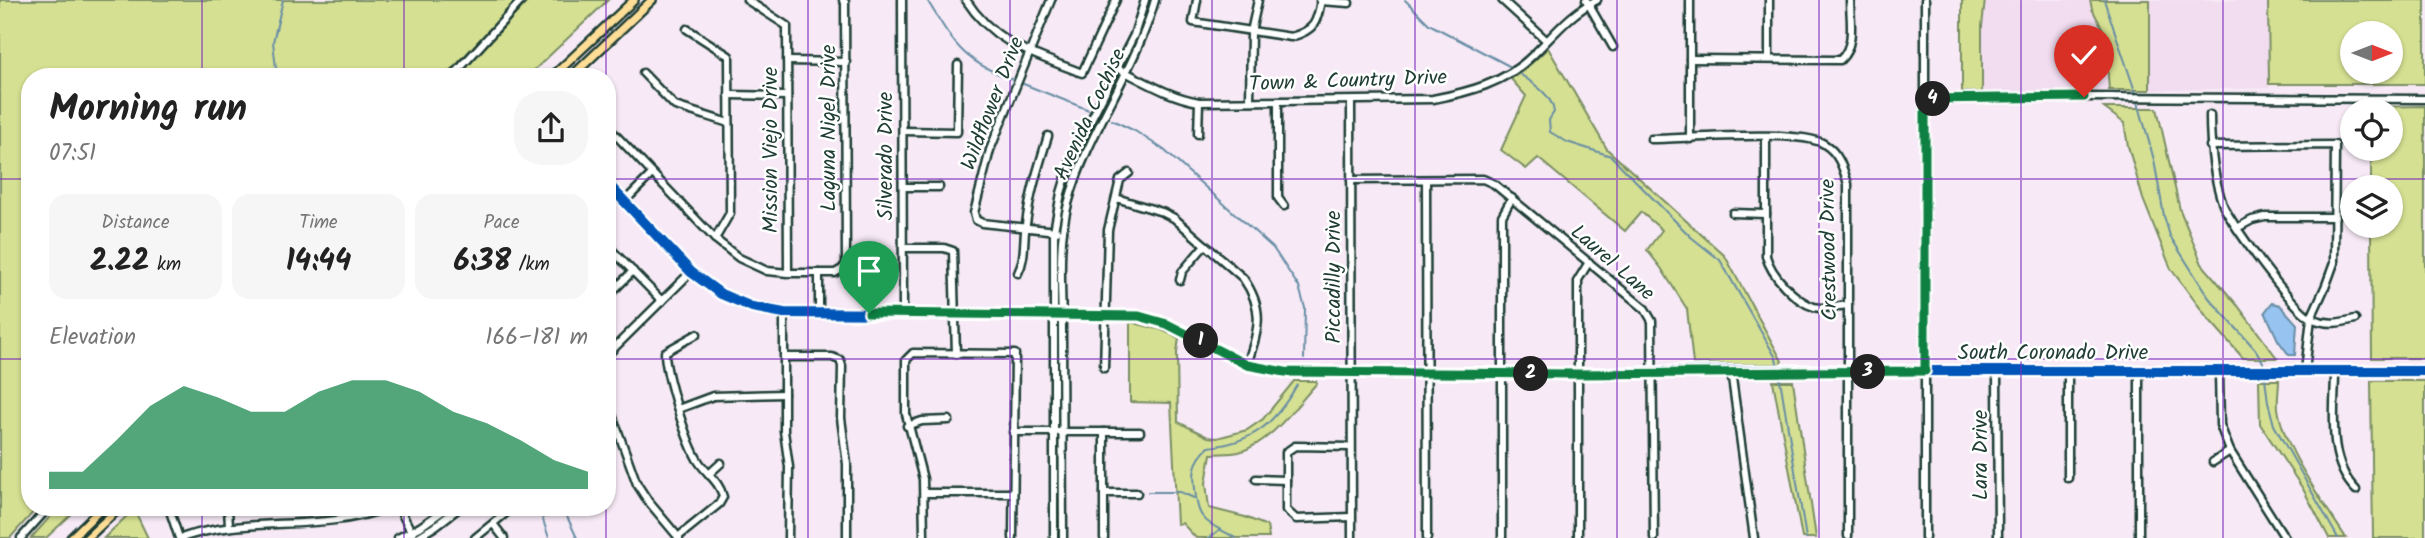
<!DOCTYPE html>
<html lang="en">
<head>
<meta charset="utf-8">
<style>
	:root { --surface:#fff; --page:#f6f6f6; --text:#222; --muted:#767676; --accent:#0b8043 }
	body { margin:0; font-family:Kalam,sans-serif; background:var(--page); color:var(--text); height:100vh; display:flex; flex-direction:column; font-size:26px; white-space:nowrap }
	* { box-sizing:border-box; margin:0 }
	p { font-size:23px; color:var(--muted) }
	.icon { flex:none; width:38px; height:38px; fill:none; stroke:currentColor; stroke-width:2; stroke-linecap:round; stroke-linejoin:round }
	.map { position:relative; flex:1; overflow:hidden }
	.panel { position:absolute; left:21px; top:68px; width:595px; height:448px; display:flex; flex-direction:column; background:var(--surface); border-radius:28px; box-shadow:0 2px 5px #0004 }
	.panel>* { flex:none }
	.needle { width:46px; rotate:90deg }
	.controls { position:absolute; left:2340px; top:21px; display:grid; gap:14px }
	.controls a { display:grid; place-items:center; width:63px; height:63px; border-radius:50%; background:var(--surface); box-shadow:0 2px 5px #0004; font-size:35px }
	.pin { position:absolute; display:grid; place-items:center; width:60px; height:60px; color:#fff; margin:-72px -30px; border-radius:50% 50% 50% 0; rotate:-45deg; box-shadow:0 0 7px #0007 }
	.pin .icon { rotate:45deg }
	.km { position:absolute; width:35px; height:35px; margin:-18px; border-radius:50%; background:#222; color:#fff; font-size:19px; line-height:35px; text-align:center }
	.round { display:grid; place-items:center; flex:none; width:74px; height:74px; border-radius:28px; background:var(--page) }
	.head { display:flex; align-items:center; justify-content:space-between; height:119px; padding:0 28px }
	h1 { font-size:38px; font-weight:600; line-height:52px }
	.stats { display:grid; grid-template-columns:repeat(3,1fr); gap:10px; height:119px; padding:7px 28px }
	.stats div { display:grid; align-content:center; border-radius:18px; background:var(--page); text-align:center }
	.stats b { font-size:30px; font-weight:600 }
	.stats small { font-size:19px; font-weight:400 }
	.stats p { font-size:19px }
	.chart { height:196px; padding:14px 28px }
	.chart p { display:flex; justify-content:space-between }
	.chart svg { width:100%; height:126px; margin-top:7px; fill:var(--accent); opacity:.7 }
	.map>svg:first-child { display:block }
</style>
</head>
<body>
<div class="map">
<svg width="2425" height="538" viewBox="0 0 2425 538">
	<rect width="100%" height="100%" fill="#f7eaf6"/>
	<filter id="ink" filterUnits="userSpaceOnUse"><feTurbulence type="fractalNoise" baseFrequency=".0143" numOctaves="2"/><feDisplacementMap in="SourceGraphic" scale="14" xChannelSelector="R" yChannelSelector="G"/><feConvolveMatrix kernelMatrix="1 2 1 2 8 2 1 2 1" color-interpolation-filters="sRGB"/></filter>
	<g filter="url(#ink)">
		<g fill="#f1dcf0">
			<polygon points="1985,0 2090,0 2092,9 2105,33 2109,90 1982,93 1982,26"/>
			<polygon points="2150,0 2268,0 2269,88 2150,90"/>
		</g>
		<g fill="#d5e092" stroke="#7a8e63" stroke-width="2" fill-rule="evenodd">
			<polygon points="0,0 517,0 445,77 30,77 30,508 37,508 10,538 0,538"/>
			<polygon points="529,0 608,0 527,77 457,77"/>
			<polygon points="1962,0 1985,0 1982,26 1982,93 1962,92"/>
			<polygon points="2090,0 2150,0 2150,90 2109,90 2105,33 2092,9"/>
			<path d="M2268,0h157v84h-156zM2352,33h38v39h-38z"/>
			<polygon points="1548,48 1607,149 1725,256 1782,361 1780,364 1693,364 1687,309 1661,268 1647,250 1662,230 1641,212 1625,231 1538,158 1526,169 1501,150 1526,96 1511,79 1523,71"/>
			<polygon points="2425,106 2425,358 2372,358 2371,226 2390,226 2390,187 2371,187 2371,149 2390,149 2390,110 2370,110 2370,107"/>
			<polygon points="2104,108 2157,108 2180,210 2202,264 2238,306 2277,358 2243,358 2207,317 2171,269 2143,199 2128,146 2124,123"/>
			<path d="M1130,322l32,8 17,8 -2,14 1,70 30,15 9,1 30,-8 16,-11 31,-38h22l1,2c-23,25 -45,59 -78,69 -9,2 -19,1 -28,2l-5,29 3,25 36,9 22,9 2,12h-73l-14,-15 -5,1 -6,-121 -41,-1z"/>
			<path d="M2259,380h20c0,9 -2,19 -1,28 5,40 46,95 68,130h-17l-26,-49 -43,-65z"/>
			<polygon points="1773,381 1793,381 1816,538 1802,538"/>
			<polygon points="2371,381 2425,381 2425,538 2373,538"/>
			<polygon points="58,508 78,508 46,538 31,538"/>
			<polygon points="134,509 148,538 104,538"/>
		</g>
		<polygon fill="#97c3f0" stroke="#678da5" stroke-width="2" points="2272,303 2280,305 2297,324 2295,355 2289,355 2278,340 2265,312"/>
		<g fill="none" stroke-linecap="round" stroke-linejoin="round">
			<g stroke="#678da5" stroke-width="2">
				<path d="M927,0c28,46 36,62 89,81"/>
				<polyline points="1405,0 1429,24 1513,68"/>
				<polyline points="2104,0 2136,94"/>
				<path d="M1517,72c14,10 35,22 37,40l-5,8 1,12 17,10 44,14 80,81 29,23 56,98 2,9"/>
				<polyline points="277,77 273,42 283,0"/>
				<polyline points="1021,83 1089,110"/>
				<polyline points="2138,102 2154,160 2164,216 2170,236 2209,298 2255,349 2263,362 2268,402 2274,425 2338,538"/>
				<polyline points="1112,120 1135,131 1164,150 1273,248 1299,287 1305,308 1304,359"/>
				<polyline points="1779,373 1806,538"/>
				<polyline points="1148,492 1180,492 1194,498"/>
				<polyline points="539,508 549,538"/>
				<polyline points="563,508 577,538"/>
				<polyline points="1209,538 1219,530"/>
				<path d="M1235,538c-9,-7 -25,-11 -32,-21 -5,-5 -6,-14 -7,-20 -3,-22 -5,-34 13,-50 45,-5 65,-23 88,-62"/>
			</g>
			<g stroke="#1f3d34" stroke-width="11">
				<g id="minor">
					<polyline points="747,0 787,26 788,273"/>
					<polyline points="902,0 903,313"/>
					<path d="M966,0c29,45 68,54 116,73l34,-73"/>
					<polyline points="1051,0 990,150 974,213 976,220 982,223 1057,231"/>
					<path d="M1197,0l-4,22 98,15c24,-7 26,-14 30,-37"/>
					<polyline points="1502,0 1546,40"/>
					<polyline points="1586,0 1613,47"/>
					<polyline points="1769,0 1769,58"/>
					<polyline points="1925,0 1925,538"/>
					<polyline points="1320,1 1349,3"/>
					<polyline points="687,29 729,56 730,213 715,239"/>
					<path d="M1690,59l150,1c16,-14 10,-40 10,-60"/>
					<polyline points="787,61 846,62"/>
					<path d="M1117,68c27,13 52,29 82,34l234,-3c36,-7 72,-16 99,-43 21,-20 38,-43 65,-56"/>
					<polyline points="643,73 675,106 729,123"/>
					<polyline points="452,77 522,0"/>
					<polyline points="729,95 787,96"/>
					<polyline points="1925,99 2084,97 2425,99"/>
					<polyline points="1250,101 1251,32 1258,0"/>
					<polyline points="1278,101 1278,198 1284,206"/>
					<polyline points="1351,101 1352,538"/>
					<path d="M2210,115c0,30 3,61 13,90 8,19 72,107 90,114 15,6 27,4 42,0"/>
					<polyline points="607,126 715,239 739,258 767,271 788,273 835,273 842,269 846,264 845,2 843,0"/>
					<polyline points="903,131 957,132 958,65"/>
					<polyline points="1198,134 1199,102"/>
					<path d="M1766,137v119c5,19 29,45 48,51 9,3 24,-1 33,-2"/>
					<path d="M1651,139c34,0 149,-10 173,5 15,9 19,24 24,40v352"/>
					<polyline points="1690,139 1690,0"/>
					<polyline points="2210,146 2335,145 2334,263 2326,285 2311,318 2305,371"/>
					<polyline points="1351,180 1483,179 1494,184 1645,309 1652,321 1654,538"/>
					<polyline points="1426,180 1427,538"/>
					<polyline points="607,183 691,272 721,294 752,307 784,313 1139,316 1167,324 1194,337 1247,365 1285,372 1577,374 1731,371 2425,371"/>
					<polyline points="903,187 939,187"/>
					<path d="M1116,198l46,14 12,6 69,60c23,33 15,52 4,87"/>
					<polyline points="625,201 652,174"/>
					<polyline points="1733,213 1766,214"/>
					<polyline points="2237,228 2252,220 2265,217 2335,217"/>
					<polyline points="607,245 662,301"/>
					<polyline points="903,248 944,248 953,251 956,354"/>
					<path d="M1018,273c8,-15 5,-33 8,-49 4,-31 13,-59 22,-88"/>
					<polyline points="1180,280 1182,272 1205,245"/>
					<polyline points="607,297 633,271"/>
					<polyline points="784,313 784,431 789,467 788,538"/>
					<polyline points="819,313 819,273"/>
					<polyline points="607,355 691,272"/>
					<polyline points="785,357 832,357 840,360 842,366 841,418 847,464 847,538"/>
					<polyline points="1104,368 1108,230 1120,180 1129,173"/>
					<polyline points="1731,371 1754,538"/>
					<polyline points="2068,371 2068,478"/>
					<polyline points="2139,371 2139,538"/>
					<polyline points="2219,371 2220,425 2230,451 2285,538"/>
					<path d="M2335,371c0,39 -9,89 21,119"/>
					<polyline points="1997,372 1998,538"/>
					<polyline points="607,401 637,484 648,501 679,538"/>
					<polyline points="678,409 713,396 784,394"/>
					<polyline points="907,426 922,421 949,420"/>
					<polyline points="1013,432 1140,432"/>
					<polyline points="1351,447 1295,446 1286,452 1286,510 1296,519 1351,517"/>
					<polyline points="2213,462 2230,451"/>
					<polyline points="709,474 721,463"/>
					<polyline points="1256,479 1286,480"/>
					<polyline points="924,493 1013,493"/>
					<polyline points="1104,493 1137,493"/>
					<polyline points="169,508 179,538"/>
					<polyline points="228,508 229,526"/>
					<polyline points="399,508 412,533"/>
					<polyline points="494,525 504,538"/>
					<path d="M678,537l41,-33 4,-7c-3,-15 -16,-23 -24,-35 -12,-18 -34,-88 -34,-110l32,-18"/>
					<polyline points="21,538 48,508"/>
					<path d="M181,538c67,-23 139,-5 205,-30"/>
					<polyline points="398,538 420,527 447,508"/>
					<polyline points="416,538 434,527 459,508"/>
					<polyline points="475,538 512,508"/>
					<polyline points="924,538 923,479 906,414 906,360 913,353 1015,354 1013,538"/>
					<polyline points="1054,538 1054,231 1061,193 1072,157 1134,35 1145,0"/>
					<path d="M1063,538c0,-69 -1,-138 -1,-207 0,-41 -5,-86 6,-127 19,-72 67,-132 87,-204"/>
					<polyline points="1104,538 1104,432"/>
					<polyline points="1502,538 1502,216 1512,198"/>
					<polyline points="1578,538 1578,280 1589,262"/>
				</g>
			</g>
			<g stroke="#1f3d34" stroke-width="12">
				<g id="major">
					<polyline points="552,77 634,0"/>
					<polyline points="571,77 652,0"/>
					<polyline points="71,538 102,508"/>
					<polyline points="87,538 119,508"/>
				</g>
			</g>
			<use href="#minor" stroke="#fff" stroke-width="6"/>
			<use href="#major" stroke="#fedd96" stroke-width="7"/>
			<g stroke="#fff" stroke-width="15">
				<polyline id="cycleway" points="607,183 691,272 721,294 752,307 784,313 1139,316 1167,324 1194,337 1247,365 1285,372 1577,374 1731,371 2425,371"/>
			</g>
			<use href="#cycleway" stroke="#0057b8" stroke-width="10"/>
		</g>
	</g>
	<g fill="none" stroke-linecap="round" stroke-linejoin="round" filter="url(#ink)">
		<g stroke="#fff" stroke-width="14">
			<polyline id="route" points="869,313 1139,316 1167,324 1247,365 1285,372 1577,374 1925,371 1925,99 2084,97"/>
		</g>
		<use href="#route" stroke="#0b8043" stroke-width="9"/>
	</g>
	<path fill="none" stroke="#7b2cbf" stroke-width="2" stroke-opacity="0.55" d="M202,0v77M404,0v77M606,0v77M808,0v538M1010,0v538M1212,0v538M1415,0v538M1617,0v538M1819,0v538M2021,0v538M2223,0v538M0,179h30M607,179h1818M0,359h30M607,359h1818M202,508v30M404,508v30M606,508v30"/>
	<g text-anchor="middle" stroke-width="5" stroke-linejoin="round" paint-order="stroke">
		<g font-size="21" fill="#1f3d34" stroke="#fff">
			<text transform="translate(1348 80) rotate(-2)" y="7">Town &amp; Country Drive</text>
			<text transform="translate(992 103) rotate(-69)" y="7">Wildflower Drive</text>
			<text transform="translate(1089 114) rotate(-65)" y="7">Avenida Cochise</text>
			<text transform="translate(828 128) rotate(-90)" y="7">Laguna Nigel Drive</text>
			<text transform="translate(770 150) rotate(-90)" y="7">Mission Viejo Drive</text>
			<text transform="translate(885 156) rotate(-90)" y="7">Silverado Drive</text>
			<text transform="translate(1828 250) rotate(-91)" y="7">Crestwood Drive</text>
			<text transform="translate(1613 262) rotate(41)" y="7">Laurel Lane</text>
			<text transform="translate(1333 277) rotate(-90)" y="7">Piccadilly Drive</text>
			<text x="2053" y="359">South Coronado Drive</text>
			<text transform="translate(1980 455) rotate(-90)" y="7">Lara Drive</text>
		</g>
	</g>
</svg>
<div class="controls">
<a><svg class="needle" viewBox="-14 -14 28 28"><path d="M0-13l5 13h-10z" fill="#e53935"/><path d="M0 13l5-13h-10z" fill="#767676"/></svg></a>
<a><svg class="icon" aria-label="locate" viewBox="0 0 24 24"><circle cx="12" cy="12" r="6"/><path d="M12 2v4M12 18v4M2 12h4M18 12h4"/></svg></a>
<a><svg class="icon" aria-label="layers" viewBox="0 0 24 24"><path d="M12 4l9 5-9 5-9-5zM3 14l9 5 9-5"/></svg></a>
</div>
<div class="pin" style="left:869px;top:313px;background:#1e9e55"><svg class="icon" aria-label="arrive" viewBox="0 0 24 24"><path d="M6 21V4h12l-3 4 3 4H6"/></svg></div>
<div class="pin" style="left:2084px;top:97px;background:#d93025"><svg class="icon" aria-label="check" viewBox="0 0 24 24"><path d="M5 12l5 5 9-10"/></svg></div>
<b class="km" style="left:1201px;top:341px">1</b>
<b class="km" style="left:1531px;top:374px">2</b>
<b class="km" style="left:1868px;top:372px">3</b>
<b class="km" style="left:1933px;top:99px">4</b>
<section class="panel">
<div class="head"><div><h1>Morning run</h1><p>07:51</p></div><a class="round"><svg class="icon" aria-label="share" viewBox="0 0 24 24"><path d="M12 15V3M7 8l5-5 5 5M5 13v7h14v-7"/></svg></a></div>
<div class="stats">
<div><p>Distance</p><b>2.22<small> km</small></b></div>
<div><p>Time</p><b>14:44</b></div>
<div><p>Pace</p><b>6:38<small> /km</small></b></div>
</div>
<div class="chart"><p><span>Elevation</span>166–181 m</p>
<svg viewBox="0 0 160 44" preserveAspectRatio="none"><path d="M0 44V38L10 38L20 27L30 15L40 8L50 12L60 17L70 17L80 10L90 6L100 6L110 10L120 17L130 21L140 27L150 34L160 38V44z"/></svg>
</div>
</section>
</div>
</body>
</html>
